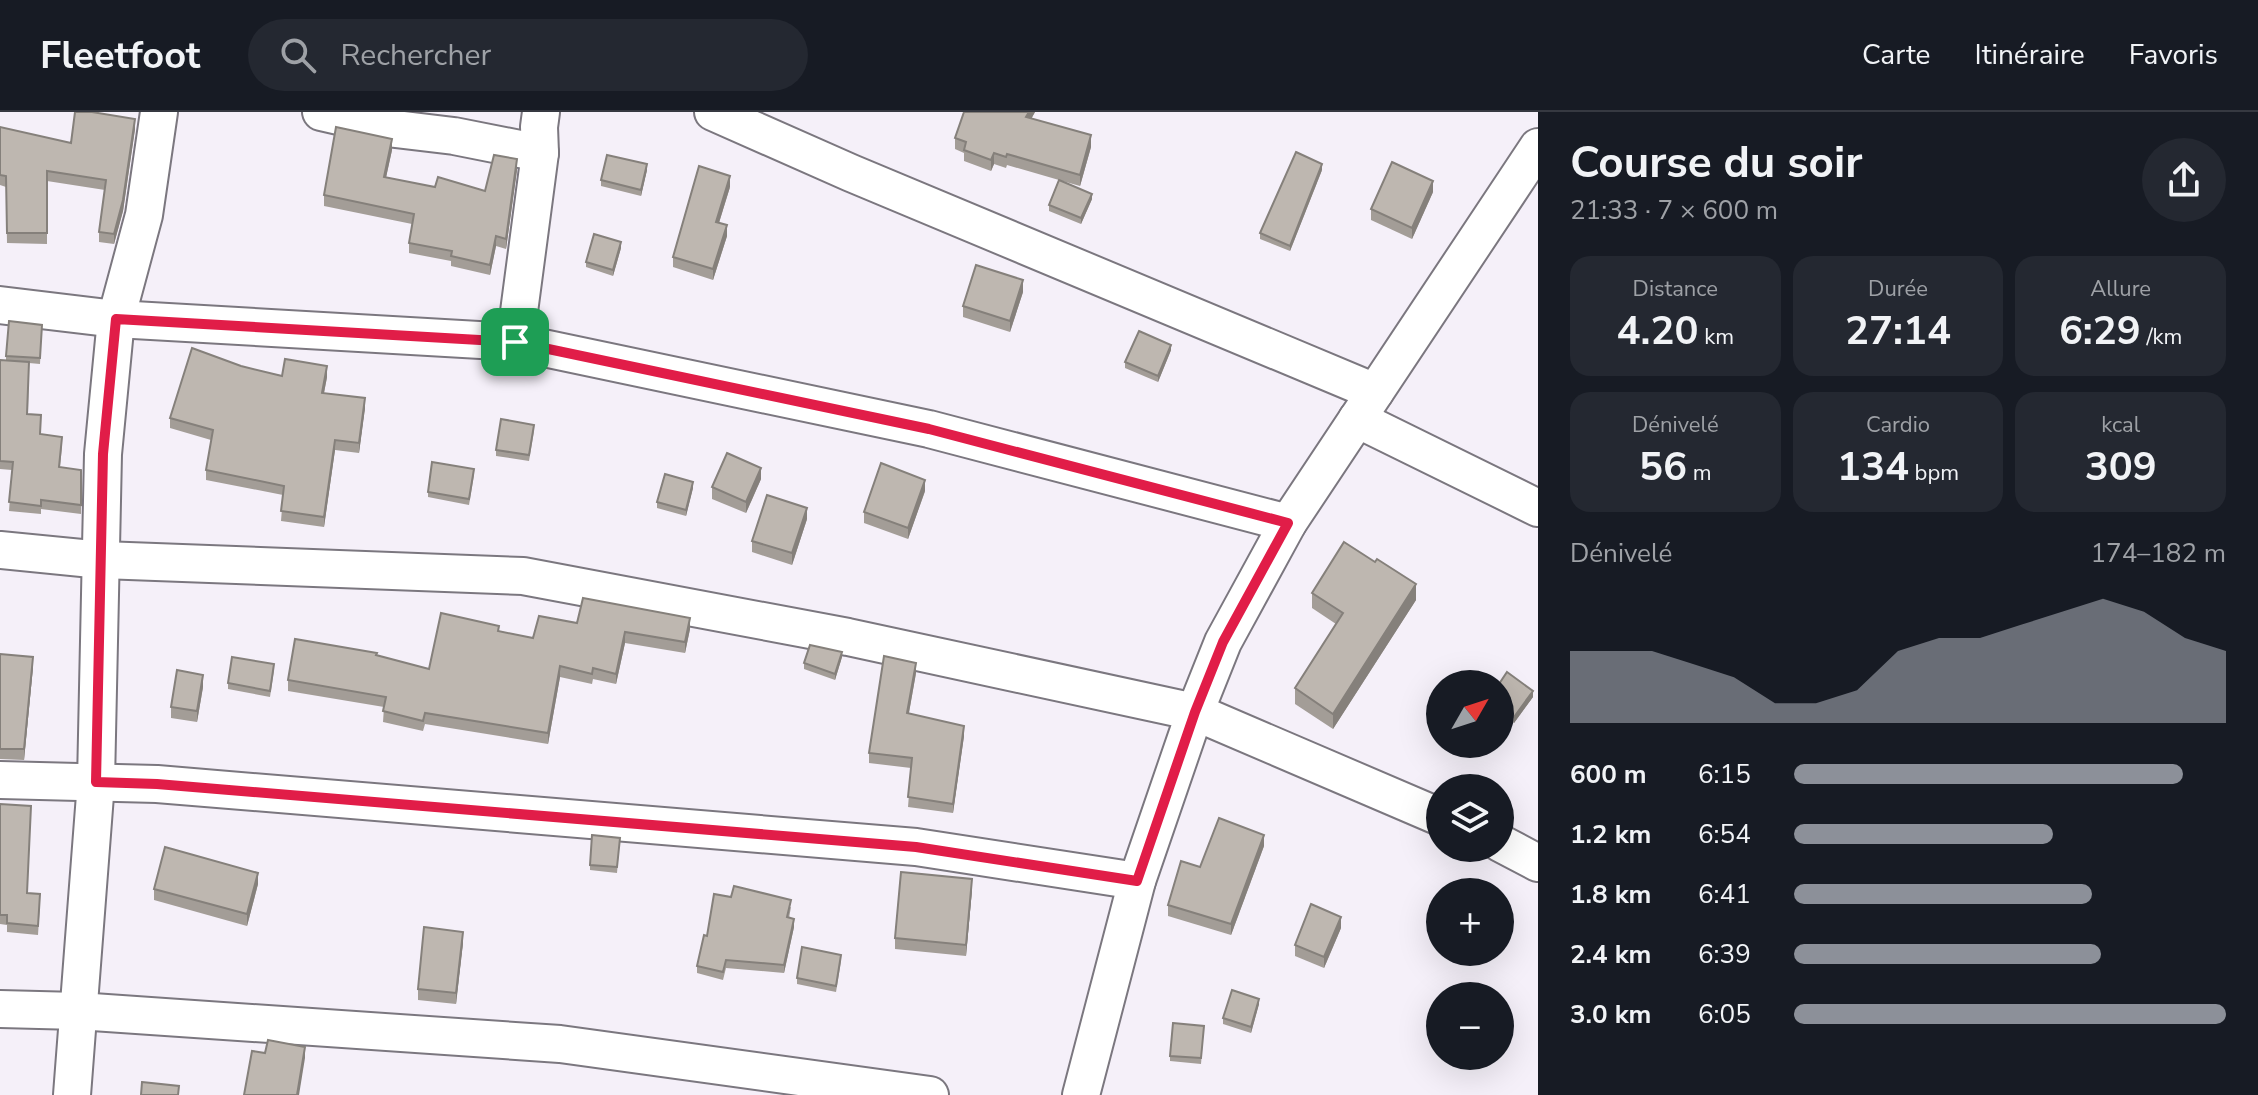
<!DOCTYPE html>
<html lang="fr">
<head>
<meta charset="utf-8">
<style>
	:root { --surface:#171b24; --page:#242831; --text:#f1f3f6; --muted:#9ea1a6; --line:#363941; --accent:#8c9099 }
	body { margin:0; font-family:"Nunito Sans",sans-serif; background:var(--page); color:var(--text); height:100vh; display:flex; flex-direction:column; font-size:30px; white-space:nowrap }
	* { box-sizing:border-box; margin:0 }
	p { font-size:26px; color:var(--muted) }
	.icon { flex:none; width:44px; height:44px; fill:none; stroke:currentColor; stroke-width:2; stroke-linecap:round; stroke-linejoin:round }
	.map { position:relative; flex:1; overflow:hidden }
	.details { display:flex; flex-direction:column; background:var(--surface); width:720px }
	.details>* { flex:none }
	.needle { width:52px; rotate:51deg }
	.tools { position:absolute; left:1426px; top:558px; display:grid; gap:16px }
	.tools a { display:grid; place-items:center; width:88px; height:88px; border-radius:50%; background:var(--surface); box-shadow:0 8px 32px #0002; font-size:40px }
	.pin { position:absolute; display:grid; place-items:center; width:68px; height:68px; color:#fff; margin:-34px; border-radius:16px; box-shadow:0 4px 12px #0006 }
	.round { display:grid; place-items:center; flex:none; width:84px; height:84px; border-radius:42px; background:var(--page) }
	.head { display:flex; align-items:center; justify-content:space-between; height:136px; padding:0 32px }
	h1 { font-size:44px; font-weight:700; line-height:60px }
	.stats { display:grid; grid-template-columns:repeat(3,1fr); gap:12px; height:136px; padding:8px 32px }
	.stats div { display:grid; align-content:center; border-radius:20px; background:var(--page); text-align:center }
	.stats b { font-size:40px; font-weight:700 }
	.stats small { font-size:22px; font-weight:400 }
	.stats p { font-size:22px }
	.chart { height:224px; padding:16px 32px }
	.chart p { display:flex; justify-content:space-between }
	.chart svg { width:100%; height:144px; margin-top:8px; fill:var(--accent); opacity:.7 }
	ul { padding:0 32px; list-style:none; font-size:26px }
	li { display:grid; grid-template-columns:128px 96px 1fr; align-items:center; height:60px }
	li i { height:20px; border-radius:10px; background:var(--accent) }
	header { display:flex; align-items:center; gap:48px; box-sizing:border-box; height:112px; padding:0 40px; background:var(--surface); border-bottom:2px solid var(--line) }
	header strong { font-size:38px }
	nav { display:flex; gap:44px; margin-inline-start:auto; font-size:28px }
	.search { width:560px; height:72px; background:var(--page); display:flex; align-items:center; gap:20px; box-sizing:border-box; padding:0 28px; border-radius:44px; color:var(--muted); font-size:30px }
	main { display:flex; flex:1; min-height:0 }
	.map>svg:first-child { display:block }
</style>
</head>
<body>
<header>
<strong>Fleetfoot</strong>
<div class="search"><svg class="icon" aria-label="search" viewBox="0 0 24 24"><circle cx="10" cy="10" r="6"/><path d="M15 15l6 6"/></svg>Rechercher</div>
<nav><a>Carte</a><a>Itinéraire</a><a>Favoris</a></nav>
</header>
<main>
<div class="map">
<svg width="1538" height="983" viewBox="0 0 1538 983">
	<rect width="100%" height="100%" fill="#f5f0f9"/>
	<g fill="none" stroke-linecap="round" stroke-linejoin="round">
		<g stroke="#7b777f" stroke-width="40">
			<g id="street">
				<polyline points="321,0 395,17 454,24 540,41"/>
				<polyline points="713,0 851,61 1375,280"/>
				<polyline points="0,193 116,207 515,230 929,317 1288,411"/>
				<polyline points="515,230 540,41 539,15 541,0"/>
				<polyline points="1357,307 1538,396"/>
				<polyline points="0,438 102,448 523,464 848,525 1195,600 1440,705"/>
				<polyline points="0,668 157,672 916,735 1137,769"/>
				<polyline points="1500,731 1538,751"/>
				<polyline points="0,897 78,899 560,932 930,983"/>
				<polyline points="72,983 96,670 103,342 116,207 144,103 159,0"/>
				<polyline points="1081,983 1137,769 1195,600 1223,530 1288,411 1538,35"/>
			</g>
		</g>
		<use href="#street" stroke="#fff" stroke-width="36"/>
	</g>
	<g fill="#a39d97">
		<polygon points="964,0 1035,0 1031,7 1091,35 1080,74 1059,68 1092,87 1081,112 1049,99 1049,93 1059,68 1007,53 1006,56 994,52 991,59 964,49 964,41 955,37 955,26"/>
		<polygon points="0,15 71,31 135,17 123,99 114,132 99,130 99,120 105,78 47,69 47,132 7,131 6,75 0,73"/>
		<polygon points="392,38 386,65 435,75 485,79 517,58 506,137 496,134 490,163 451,154 451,149 409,141 409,131 412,112 324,94 324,83"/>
		<polygon points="647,58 641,84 601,74 601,68"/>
		<polygon points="1322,58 1290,139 1260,127 1260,121"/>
		<polygon points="730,75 719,111 727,124 713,168 673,155 673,145"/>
		<polygon points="1433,80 1412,127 1371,108 1371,97"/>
		<polygon points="621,136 613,164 586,155 586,150"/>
		<polygon points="1023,180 1010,220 963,205 963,194"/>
		<polygon points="42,213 40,252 29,251 28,302 40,322 62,334 60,355 81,358 81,402 41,397 41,402 9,399 12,358 0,357 0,248 6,248 6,244"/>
		<polygon points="1171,238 1158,270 1125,256 1125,250"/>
		<polygon points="241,254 282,264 327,265 324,281 365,296 359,341 335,338 324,415 281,409 283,383 206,368 206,358 211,328 170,316 170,306"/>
		<polygon points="534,319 529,349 496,344 496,338"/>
		<polygon points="474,363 469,393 428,385 428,380"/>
		<polygon points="761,367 746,401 712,387 712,375"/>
		<polygon points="693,376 686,404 657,396 657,390"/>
		<polygon points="925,379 908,427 864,411 864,400"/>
		<polygon points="807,407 792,453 752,440 752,429"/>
		<polygon points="1312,481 1416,488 1333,617 1295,592 1295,576 1336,512 1312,496"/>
		<polygon points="577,511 690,517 685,541 625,531 616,572 593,567 592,572 560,565 548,632 425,612 423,619 383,610 384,595 288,579 288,568 377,543 429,557 499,519 533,526"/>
		<polygon points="0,542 33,555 24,648 0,647"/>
		<polygon points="842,545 835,568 804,557 804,551"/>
		<polygon points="274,558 270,585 228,577 228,571"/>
		<polygon points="916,561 909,601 964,624 953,701 908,695 911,656 869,651 869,641"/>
		<polygon points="1500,572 1533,585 1514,611 1500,601"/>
		<polygon points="203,575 197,610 171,606 171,595"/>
		<polygon points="0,692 28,781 40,791 38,823 7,820 7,813 0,812"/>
		<polygon points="620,726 617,761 590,758 590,753"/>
		<polygon points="1264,734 1231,823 1168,804 1168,793 1200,755"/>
		<polygon points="258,772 247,814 154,788 154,777"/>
		<polygon points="972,778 966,844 895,837 895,826"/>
		<polygon points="791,795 789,806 794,815 784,861 726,856 723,868 697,861 697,854 707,824"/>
		<polygon points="1341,816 1324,856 1295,844 1295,833"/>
		<polygon points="463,831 456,892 418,888 418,877"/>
		<polygon points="841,849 836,880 797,872 797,866"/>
		<polygon points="1259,892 1251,921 1223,912 1223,906"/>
		<polygon points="1204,914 1201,952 1170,949 1170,944"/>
	</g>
	<g fill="#85807b">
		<polygon points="1029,0 1035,0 1026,16 1026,5"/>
		<polygon points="135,7 135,17 123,99 114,132 114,122"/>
		<polygon points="1091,23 1091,35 1080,74 1080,63"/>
		<polygon points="392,27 392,38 384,75 384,65"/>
		<polygon points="994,41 994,52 991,59 991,48"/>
		<polygon points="517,47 517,58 506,137 506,127"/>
		<polygon points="647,52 647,58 641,84 641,78"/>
		<polygon points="1322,52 1322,58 1290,139 1290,134"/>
		<polygon points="730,64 730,75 716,120 716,110"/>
		<polygon points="1433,69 1433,80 1412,127 1412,116"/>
		<polygon points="1092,82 1092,87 1081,112 1081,106"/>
		<polygon points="727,113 727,124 713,168 713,157"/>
		<polygon points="496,124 496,134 490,163 490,153"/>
		<polygon points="621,130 621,136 613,164 613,158"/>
		<polygon points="1023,168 1023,180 1010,220 1010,209"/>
		<polygon points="1171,233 1171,238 1158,270 1158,264"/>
		<polygon points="327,254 327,265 322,291 322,281"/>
		<polygon points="365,286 365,296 359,341 359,331"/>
		<polygon points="335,328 335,338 324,415 324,405"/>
		<polygon points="761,356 761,367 746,401 746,390"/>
		<polygon points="925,368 925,379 908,427 908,416"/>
		<polygon points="693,370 693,376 686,404 686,398"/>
		<polygon points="807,396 807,407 792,453 792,441"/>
		<polygon points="1416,472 1416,488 1333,617 1333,602"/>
		<polygon points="690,506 690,517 685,541 685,530"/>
		<polygon points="625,520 625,531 616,572 616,562"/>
		<polygon points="842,540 842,545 835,568 835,562"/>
		<polygon points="33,545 33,555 24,648 24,637"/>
		<polygon points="916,551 916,561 907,611 907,601"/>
		<polygon points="560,554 560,565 548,632 548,621"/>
		<polygon points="203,563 203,575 197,610 197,599"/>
		<polygon points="1533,579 1533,585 1514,611 1514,605"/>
		<polygon points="964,614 964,624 953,701 953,692"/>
		<polygon points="1264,723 1264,734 1231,823 1231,812"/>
		<polygon points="258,761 258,772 247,814 247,802"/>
		<polygon points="972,767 972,778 966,844 966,833"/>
		<polygon points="1341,805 1341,816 1324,856 1324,845"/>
		<polygon points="794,807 794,815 784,861 784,853"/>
		<polygon points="463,820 463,831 456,892 456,881"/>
		<polygon points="1259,887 1259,892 1251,921 1251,915"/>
		<polygon points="305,935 305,946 299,983 297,983"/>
	</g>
	<g fill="#beb7b0" stroke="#85807b" stroke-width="2">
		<polygon points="75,0 92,0 135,7 123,88 114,122 99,120 106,68 47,59 47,121 7,121 6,64 0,63 0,15 71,31"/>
		<polygon points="964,0 1029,0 1026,5 1091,23 1080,63 1007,42 1006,45 994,41 991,48 964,38 966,30 955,26"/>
		<polygon points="336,15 392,27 384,65 435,75 438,65 485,79 494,43 517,47 506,127 496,124 490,153 451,144 452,139 409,131 414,102 324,83"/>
		<polygon points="1296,40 1322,52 1290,134 1260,121"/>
		<polygon points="607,43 647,52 641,78 601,68"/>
		<polygon points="1392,50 1433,69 1412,116 1371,97"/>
		<polygon points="699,54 730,64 716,110 727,113 713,157 673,145"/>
		<polygon points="1059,68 1092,82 1081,106 1049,93"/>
		<polygon points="594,122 621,130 613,158 586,150"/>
		<polygon points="976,153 1023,168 1010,209 963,194"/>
		<polygon points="9,209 42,213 40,246 6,244"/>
		<polygon points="1139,219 1171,233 1158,264 1125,250"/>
		<polygon points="192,236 241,254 282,264 285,247 327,254 322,281 365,286 359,331 335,328 324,405 281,399 284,374 206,358 213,318 170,306"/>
		<polygon points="0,248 29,250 27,302 41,303 40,322 62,325 59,355 81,358 81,393 41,388 41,394 9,390 13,350 0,349"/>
		<polygon points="501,307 534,313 529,343 496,338"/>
		<polygon points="727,341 761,356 746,390 712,375"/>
		<polygon points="432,350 474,357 469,387 428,380"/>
		<polygon points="881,351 925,368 908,416 864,400"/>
		<polygon points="665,362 693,370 686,398 657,390"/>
		<polygon points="767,383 807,396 792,441 752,429"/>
		<polygon points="1344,430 1375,450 1377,447 1416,472 1333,602 1295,576 1343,501 1312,481"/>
		<polygon points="583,486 690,506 685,530 625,520 616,562 593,556 592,562 560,554 548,621 425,601 423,609 383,599 386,585 288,568 295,527 377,541 376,543 429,557 441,501 499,514 498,519 533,526 539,504 577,511"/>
		<polygon points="810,533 842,540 835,562 804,551"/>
		<polygon points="0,542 33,545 24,637 0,637"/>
		<polygon points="884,544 916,551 907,601 964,614 953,692 908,685 912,646 869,641"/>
		<polygon points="232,545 274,552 270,579 228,571"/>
		<polygon points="177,558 203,563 197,599 171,595"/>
		<polygon points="1507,560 1533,579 1514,605 1500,595 1500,572 1499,572"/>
		<polygon points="0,692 31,694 27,781 40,782 38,814 7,811 7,803 0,803"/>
		<polygon points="1219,706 1264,723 1231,812 1168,793 1181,749 1200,755"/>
		<polygon points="592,723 620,726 617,755 590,753"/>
		<polygon points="165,735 258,761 247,802 154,777"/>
		<polygon points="901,760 972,767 966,833 895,826"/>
		<polygon points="734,774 791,788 787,805 794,807 784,853 726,848 723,860 697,854 704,823 707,824 714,782 731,785"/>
		<polygon points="1311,792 1341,805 1324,845 1295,833"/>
		<polygon points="424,815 463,820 456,881 418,877"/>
		<polygon points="802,835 841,843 836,874 797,866"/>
		<polygon points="1232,878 1259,887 1251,915 1223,906"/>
		<polygon points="1173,911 1204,914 1201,946 1170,944"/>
		<polygon points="268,928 305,935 297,983 244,983 252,939 265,941"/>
		<polygon points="142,970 179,974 178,983 141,983"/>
	</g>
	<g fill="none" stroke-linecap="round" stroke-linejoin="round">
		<g stroke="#fff" stroke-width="16">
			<polygon id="route" points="116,207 515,230 929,317 1288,411 1223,530 1195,600 1137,769 916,735 157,672 96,670 103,342"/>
		</g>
		<use href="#route" stroke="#e11d48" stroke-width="10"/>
	</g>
</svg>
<div class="tools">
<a><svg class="needle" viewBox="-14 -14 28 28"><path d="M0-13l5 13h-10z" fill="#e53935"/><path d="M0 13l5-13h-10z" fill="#9ea1a6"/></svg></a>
<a><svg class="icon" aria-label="layers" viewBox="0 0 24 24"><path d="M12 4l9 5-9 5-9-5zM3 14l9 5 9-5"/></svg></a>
<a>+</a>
<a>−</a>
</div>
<div class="pin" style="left:515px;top:230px;background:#1e9e55"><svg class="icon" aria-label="arrive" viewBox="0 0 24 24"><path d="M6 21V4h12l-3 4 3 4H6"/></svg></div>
</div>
<section class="details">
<div class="head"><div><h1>Course du soir</h1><p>21:33 · 7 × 600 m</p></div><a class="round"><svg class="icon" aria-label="share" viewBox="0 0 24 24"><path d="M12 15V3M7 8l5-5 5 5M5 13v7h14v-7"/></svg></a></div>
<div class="stats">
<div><p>Distance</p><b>4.20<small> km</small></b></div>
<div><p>Durée</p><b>27:14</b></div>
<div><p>Allure</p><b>6:29<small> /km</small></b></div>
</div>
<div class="stats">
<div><p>Dénivelé</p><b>56<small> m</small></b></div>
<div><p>Cardio</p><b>134<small> bpm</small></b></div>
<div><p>kcal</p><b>309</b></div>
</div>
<div class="chart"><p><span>Dénivelé</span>174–182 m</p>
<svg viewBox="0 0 160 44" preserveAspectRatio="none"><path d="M0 44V22L10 22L20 22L30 26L40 30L50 38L60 38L70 34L80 22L90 18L100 18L110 14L120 10L130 6L140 10L150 18L160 22V44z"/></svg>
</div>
<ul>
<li><b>600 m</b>6:15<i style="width:90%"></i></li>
<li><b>1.2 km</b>6:54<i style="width:60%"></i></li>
<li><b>1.8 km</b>6:41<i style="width:69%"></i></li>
<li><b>2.4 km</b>6:39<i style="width:71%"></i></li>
<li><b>3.0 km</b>6:05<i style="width:100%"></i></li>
</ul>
</section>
</main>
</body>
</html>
